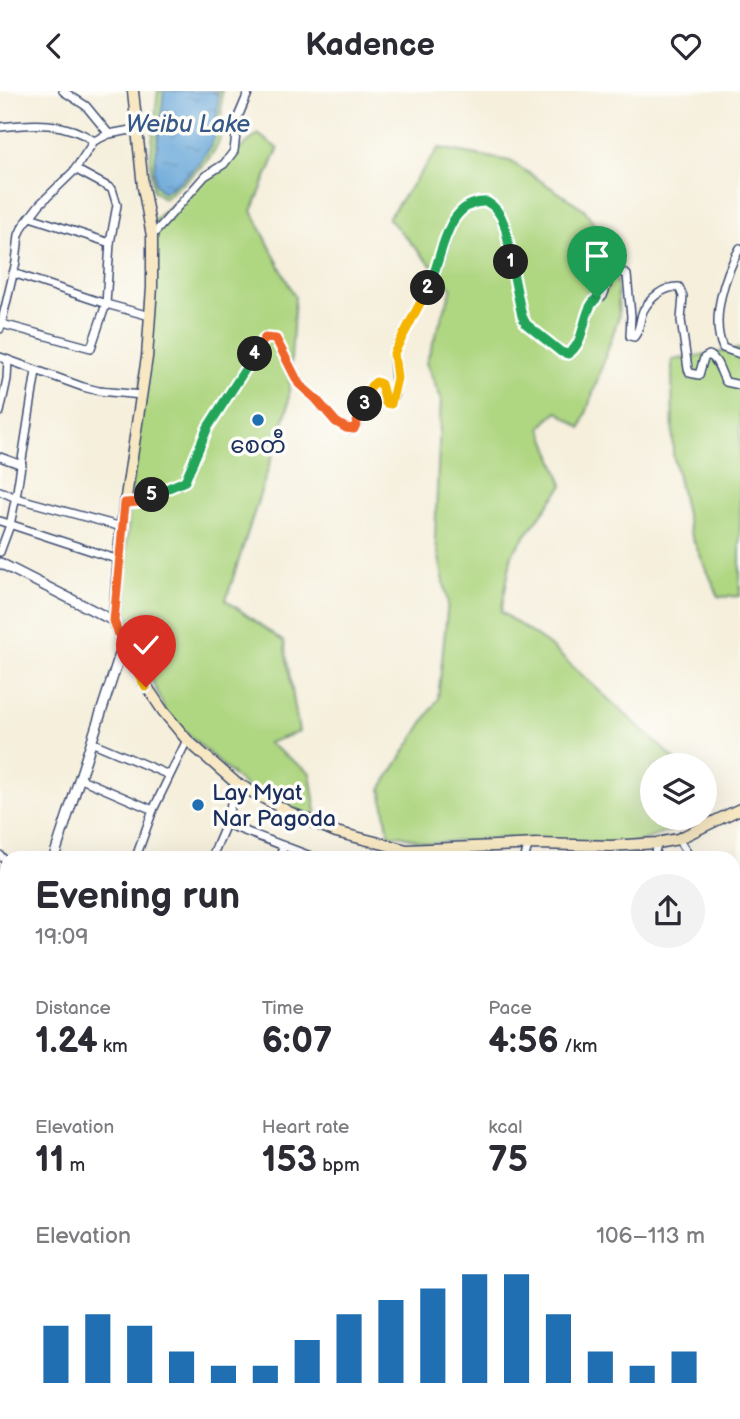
<!DOCTYPE html>
<html lang="en">
<head>
<meta charset="utf-8">
<style>
	:root { --surface:#fff; --page:#f2f2f3; --text:#2b2b33; --muted:#7c7c81; --accent:#1f6fb2 }
	body { margin:0; font-family:"Balsamiq Sans","Noto Sans Myanmar",sans-serif; background:var(--page); color:var(--text); height:100vh; display:flex; flex-direction:column; font-size:26px; white-space:nowrap }
	* { box-sizing:border-box; margin:0 }
	p { font-size:23px; color:var(--muted) }
	.icon { flex:none; width:38px; height:38px; fill:none; stroke:currentColor; stroke-width:2; stroke-linecap:round; stroke-linejoin:round }
	.map { position:relative; flex:1; overflow:hidden }
	.details { position:absolute; left:0px; top:760px; width:740px; height:569px; display:flex; flex-direction:column; background:var(--surface); border-radius:21px 21px 0 0; box-shadow:0 7px 28px #0002 }
	.details>* { flex:none }
	.fabs { position:absolute; left:640px; top:662px; display:grid; gap:14px }
	.fabs a { display:grid; place-items:center; width:77px; height:77px; border-radius:50%; background:var(--surface); box-shadow:0 7px 28px #0002; font-size:35px }
	.pin { position:absolute; display:grid; place-items:center; width:60px; height:60px; color:#fff; margin:-72px -30px; border-radius:50% 50% 50% 0; rotate:-45deg; box-shadow:0 0 7px #0007 }
	.pin .icon { rotate:45deg }
	.km { position:absolute; width:35px; height:35px; margin:-18px; border-radius:50%; background:#222; color:#fff; font-size:19px; line-height:35px; text-align:center }
	.round { display:grid; place-items:center; flex:none; width:74px; height:74px; border-radius:37px; background:var(--page) }
	.headline { display:flex; align-items:center; justify-content:space-between; height:119px; padding:0 35px }
	h1 { font-size:38px; font-weight:800; line-height:52px }
	.metrics { display:grid; grid-template-columns:repeat(3,1fr); gap:10px; height:119px; padding:7px 35px }
	.metrics div { display:grid; align-content:center }
	.metrics b { font-size:35px; font-weight:800 }
	.metrics small { font-size:19px; font-weight:400 }
	.metrics p { font-size:19px }
	.chart { height:196px; padding:14px 35px }
	.chart p { display:flex; justify-content:space-between }
	.chart svg { width:100%; height:126px; margin-top:7px; stroke:var(--accent); stroke-width:6 }
	header { display:flex; justify-content:space-between; align-items:center; height:91px; padding:0 35px; background:var(--surface); font-size:32px; font-weight:800 }
	.map>svg:first-child { display:block }
</style>
</head>
<body>
<header><svg class="icon" aria-label="back" viewBox="0 0 24 24"><path d="M15 5l-7 7 7 7"/></svg>Kadence<svg class="icon" aria-label="heart" viewBox="0 0 24 24"><path d="M12 20l-8-8c-3-5 5-10 8-4 3-6 11-1 8 4z"/></svg></header>
<div class="map">
<svg width="740" height="1328" viewBox="0 0 740 1328">
	<defs>
		<pattern id="water-ripples" width="26" height="14" patternUnits="userSpaceOnUse" patternTransform="scale(1.75)"><rect width="26" height="14" fill="#65a5d8"/><path d="M2 4q2-2 4 0t4 0M15 11q2-2 4 0t4 0" fill="none" stroke="#5287b2"/></pattern>
	</defs>
	<rect width="100%" height="100%" fill="#fdfcf7"/>
	<filter id="ink" filterUnits="userSpaceOnUse"><feTurbulence type="fractalNoise" baseFrequency=".0143" numOctaves="2"/><feDisplacementMap in="SourceGraphic" scale="14" xChannelSelector="R" yChannelSelector="G"/><feConvolveMatrix kernelMatrix="1 2 1 2 8 2 1 2 1" color-interpolation-filters="sRGB"/></filter>
	<filter id="wash" filterUnits="userSpaceOnUse"><feTurbulence type="fractalNoise" baseFrequency=".00686" numOctaves="4" result="noise"/><feDisplacementMap in="SourceGraphic" scale="28" xChannelSelector="R" yChannelSelector="G"/><feGaussianBlur stdDeviation="1.57" result="paint"/><feColorMatrix in="noise" values="0 0 0 0 0 0 0 0 0 0 0 0 0 0 0 0 0 1.4 0 .05"/><feComposite in="paint" operator="in"/></filter>
	<g filter="url(#wash)">
		<rect width="100%" height="100%" fill="#f5efdc"/>
		<g fill="#afd681" stroke="#658270" stroke-width="2">
			<path d="M158,0h64c-1,15 0,31 -2,46 -4,23 -40,47 -56,62l-11,-9 -3,-29z"/>
			<polygon points="258,43 278,58 252,120 295,206 288,316 226,509 284,551 299,641 268,652 310,682 317,727 258,707 167,624 121,518 155,128"/>
			<polygon points="439,57 510,70 584,118 615,163 619,225 581,337 557,320 541,336 563,394 512,463 501,521 549,554 681,674 653,674 653,726 692,726 683,735 631,754 511,747 427,752 399,744 389,744 381,698 438,608 448,511 435,447 441,307 426,272 452,197 388,127"/>
			<polygon points="740,258 740,505 719,506 690,442 673,363 672,269"/>
		</g>
		<path fill="url(#water-ripples)" stroke="#406a9b" stroke-width="2" d="M164,0h47l7,3c-1,15 1,35 -6,49 -10,21 -30,38 -49,50l-8,-9 -1,-14z"/>
		<g fill="none" stroke-linecap="round" stroke-linejoin="round">
			<g stroke="#65a5d8" stroke-width="6">
				<polyline points="0,774 7,780"/>
				<polyline points="733,1248 740,1244"/>
				<polyline points="651,1328 656,1321"/>
			</g>
		</g>
	</g>
	<g filter="url(#ink)">
		<g fill="none" stroke-linecap="round" stroke-linejoin="round">
			<g stroke="#3c4c71" stroke-width="10">
				<g id="minor">
					<polyline points="63,0 86,15 109,43"/>
					<path d="M0,36c33,-4 65,-6 94,14"/>
					<polyline points="30,126 110,152"/>
					<polyline points="152,145 205,85 224,73 234,60 238,26 249,0"/>
					<path d="M740,157c-15,26 -30,71 -17,100l17,6"/>
					<polyline points="13,182 106,213 150,225"/>
					<polyline points="2,233 91,257 106,213 110,152 117,114 112,98 75,78"/>
					<polyline points="0,238 16,171 19,144 23,135 40,113 74,80 94,50 109,43 136,38"/>
					<polyline points="0,266 83,296 99,300 142,304"/>
					<polyline points="0,321 7,288 8,269"/>
					<polyline points="0,366 22,374"/>
					<polyline points="0,400 16,407 122,436"/>
					<path d="M125,412l14,-1 46,-21 23,-54 58,-89 10,1 23,45 17,15 20,23 15,8 6,-5 17,-42 7,1 5,19 5,1c10,-21 -2,-38 5,-57l38,-70 18,-55 9,-11 12,-8 14,-1 12,10 8,21 15,83 8,12 31,24 6,2c17,-11 18,-36 26,-54l10,-4 9,-24 9,-1 6,4 4,41 -1,20 4,1c7,-8 5,-17 9,-26 7,-13 21,-25 36,-24l4,9 -2,24 7,49 2,4 9,2 5,-17 5,-3c10,5 11,18 17,27l14,3"/>
					<polyline points="0,430 119,469"/>
					<polyline points="0,461 10,434 17,400 36,280"/>
					<polyline points="91,651 169,684"/>
					<polyline points="79,687 153,719"/>
					<polyline points="226,733 313,766"/>
					<polyline points="678,748 690,766"/>
					<polyline points="0,764 7,772"/>
					<polyline points="136,766 153,719 187,649"/>
					<polyline points="212,766 226,733 236,692"/>
					<polyline points="279,766 284,755"/>
					<polyline points="525,766 528,754"/>
					<polyline points="654,766 657,752"/>
					<polyline points="0,796 7,801"/>
					<polyline points="733,833 740,843"/>
					<polyline points="0,1053 7,1054"/>
					<polyline points="733,1059 740,1061"/>
					<polyline points="733,1103 740,1095"/>
					<polyline points="0,1131 7,1128"/>
					<polyline points="0,1174 7,1172"/>
					<polyline points="0,1204 6,1207 0,1219"/>
					<polyline points="733,1230 740,1225"/>
					<polyline points="0,1282 7,1287"/>
					<polyline points="53,1321 63,1328"/>
					<polyline points="251,1321 270,1328"/>
					<polyline points="507,1328 514,1321"/>
					<polyline points="612,1328 619,1321"/>
				</g>
			</g>
			<g stroke="#3c4c71" stroke-width="12">
				<g id="tertiary">
					<polyline points="0,472 114,530"/>
					<polyline points="54,766 123,554"/>
					<polyline points="0,921 7,902"/>
					<polyline points="733,1267 740,1262"/>
					<polyline points="675,1328 680,1321"/>
				</g>
			</g>
			<g stroke="#3c4c71" stroke-width="13">
				<g id="secondary">
					<polyline points="133,0 143,96 152,145 152,196 147,266 121,439 114,530 129,569 163,620 187,649 236,692 289,721 336,741 407,759 538,753 611,755 657,752 678,748 740,718"/>
					<polyline points="190,1328 193,1321"/>
				</g>
			</g>
			<g stroke="#3c4c71" stroke-width="16">
				<g id="trunk">
					<polyline points="0,933 7,933"/>
					<polyline points="733,954 740,955"/>
				</g>
			</g>
			<use href="#minor" stroke="#fff" stroke-width="7"/>
			<use href="#tertiary" stroke="#fff" stroke-width="9"/>
			<use href="#secondary" stroke="#f7e8c3" stroke-width="10"/>
			<use href="#trunk" stroke="#eac669" stroke-width="12"/>
			<g stroke="#1b2f5e" stroke-width="4.5">
				<g id="rail">
					<polyline points="0,980 7,981"/>
					<polyline points="733,1049 740,1051"/>
				</g>
			</g>
			<use href="#rail" stroke="#fdfcf7" stroke-width="2" stroke-dasharray="5" stroke-linecap="butt"/>
		</g>
	</g>
	<g fill="none" stroke-linecap="round" stroke-linejoin="round" filter="url(#ink)">
		<g stroke="#fff" stroke-width="14">
			<path id="split-1" d="M511,171l11,54 4,8 35,28 7,2c19,-12 13,-43 29,-56"/>
		</g>
		<g stroke="#fff" stroke-width="14">
			<path id="split-2" d="M428,197c15,-28 16,-89 59,-86 20,10 21,40 24,60"/>
		</g>
		<g stroke="#fff" stroke-width="14">
			<polyline id="split-3" points="365,313 371,295 376,291 381,293 386,312 391,313 397,287 394,262 428,197"/>
		</g>
		<g stroke="#fff" stroke-width="14">
			<polyline id="split-4" points="255,263 265,247 276,248 299,293 316,308 336,331 346,337 354,338 365,313"/>
		</g>
		<g stroke="#fff" stroke-width="14">
			<polyline id="split-5" points="152,404 185,390 208,336 255,263"/>
		</g>
		<g stroke="#fff" stroke-width="14">
			<polyline id="split-6" points="126,563 114,530 125,412 139,411 152,404"/>
		</g>
		<g stroke="#fff" stroke-width="14">
			<polyline id="split-7" points="126,563 146,596"/>
		</g>
		<use href="#split-1" stroke="#22a559" stroke-width="9"/>
		<use href="#split-2" stroke="#22a559" stroke-width="9"/>
		<use href="#split-3" stroke="#f5b400" stroke-width="9"/>
		<use href="#split-4" stroke="#f0652b" stroke-width="9"/>
		<use href="#split-5" stroke="#22a559" stroke-width="9"/>
		<use href="#split-6" stroke="#f0652b" stroke-width="9"/>
		<use href="#split-7" stroke="#f5b400" stroke-width="9"/>
	</g>
	<g fill="#1f6fb2" stroke="#fdfcf7" stroke-width="2.5">
		<circle cx="258" cy="329" r="7"/>
		<circle cx="198" cy="714" r="7"/>
	</g>
	<g text-anchor="middle" stroke-width="7" stroke-linejoin="round" paint-order="stroke">
		<g font-size="23" fill="#1b2f5e" stroke="#fdfcf7">
			<text x="258" y="362">စေတီ</text>
			<text x="212" y="709" text-anchor="start">Lay Myat<tspan x="212" dy="26">Nar Pagoda</tspan></text>
		</g>
		<g font-size="24" font-style="italic" fill="#355889" stroke="#fdfcf7">
			<text x="188" y="41">Weibu Lake</text>
		</g>
	</g>
</svg>
<div class="fabs">
<a><svg class="icon" aria-label="layers" viewBox="0 0 24 24"><path d="M12 4l9 5-9 5-9-5zM3 14l9 5 9-5"/></svg></a>
</div>
<div class="pin" style="left:597px;top:207px;background:#1e9e55"><svg class="icon" aria-label="arrive" viewBox="0 0 24 24"><path d="M6 21V4h12l-3 4 3 4H6"/></svg></div>
<div class="pin" style="left:146px;top:596px;background:#d93025"><svg class="icon" aria-label="check" viewBox="0 0 24 24"><path d="M5 12l5 5 9-10"/></svg></div>
<b class="km" style="left:511px;top:171px">1</b>
<b class="km" style="left:428px;top:197px">2</b>
<b class="km" style="left:365px;top:313px">3</b>
<b class="km" style="left:255px;top:263px">4</b>
<b class="km" style="left:152px;top:404px">5</b>
<section class="details">
<div class="headline"><div><h1>Evening run</h1><p>19:09</p></div><a class="round"><svg class="icon" aria-label="share" viewBox="0 0 24 24"><path d="M12 15V3M7 8l5-5 5 5M5 13v7h14v-7"/></svg></a></div>
<div class="metrics">
<div><p>Distance</p><b>1.24<small> km</small></b></div>
<div><p>Time</p><b>6:07</b></div>
<div><p>Pace</p><b>4:56<small> /km</small></b></div>
</div>
<div class="metrics">
<div><p>Elevation</p><b>11<small> m</small></b></div>
<div><p>Heart rate</p><b>153<small> bpm</small></b></div>
<div><p>kcal</p><b>75</b></div>
</div>
<div class="chart"><p><span>Elevation</span>106–113 m</p>
<svg viewBox="0 0 160 44" preserveAspectRatio="none"><path d="M5 44V24M15 44V20M25 44V24M35 44V33M45 44V38M55 44V38M65 44V29M75 44V20M85 44V15M95 44V11M105 44V6M115 44V6M125 44V20M135 44V33M145 44V38M155 44V33"/></svg>
</div>
</section>
</div>
</body>
</html>
